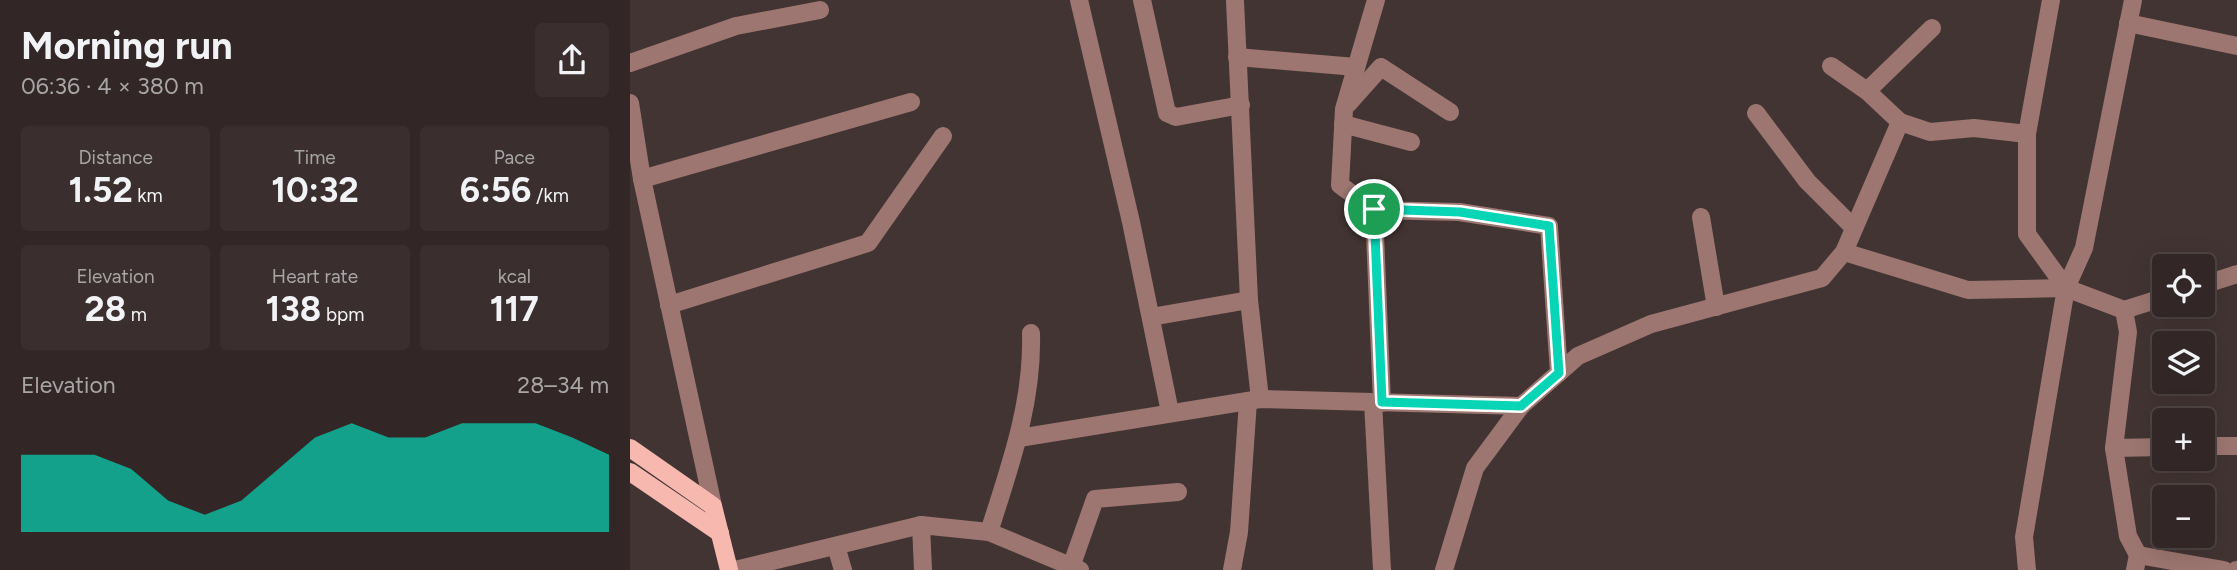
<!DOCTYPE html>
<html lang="en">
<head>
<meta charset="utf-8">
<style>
	:root { --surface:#322726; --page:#3a2f2e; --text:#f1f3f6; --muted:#a8a5a7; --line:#4d4443; --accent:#07d5b6 }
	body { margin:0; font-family:Figtree,sans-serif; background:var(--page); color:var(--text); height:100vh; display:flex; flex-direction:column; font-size:26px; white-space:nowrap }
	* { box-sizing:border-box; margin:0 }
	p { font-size:23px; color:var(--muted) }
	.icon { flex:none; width:38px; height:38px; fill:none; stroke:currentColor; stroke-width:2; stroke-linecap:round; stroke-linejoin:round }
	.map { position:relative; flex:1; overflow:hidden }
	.sheet { display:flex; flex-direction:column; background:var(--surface); width:630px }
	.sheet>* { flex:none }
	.controls { position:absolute; left:1522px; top:254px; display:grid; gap:14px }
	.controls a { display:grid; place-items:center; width:63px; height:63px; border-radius:7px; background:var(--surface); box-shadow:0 7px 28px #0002,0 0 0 2px var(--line); font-size:35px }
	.pin { position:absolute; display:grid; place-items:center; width:60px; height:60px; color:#fff; margin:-30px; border:4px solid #fff; border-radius:50%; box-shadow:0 2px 7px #0007 }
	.round { display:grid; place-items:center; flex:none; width:74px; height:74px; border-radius:7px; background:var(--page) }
	.overview { display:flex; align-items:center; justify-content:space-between; height:119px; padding:0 21px }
	h1 { font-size:38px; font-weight:700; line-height:52px }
	.metrics { display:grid; grid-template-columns:repeat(3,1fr); gap:10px; height:119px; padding:7px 21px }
	.metrics div { display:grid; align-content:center; border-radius:7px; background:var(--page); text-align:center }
	.metrics b { font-size:35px; font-weight:700 }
	.metrics small { font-size:19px; font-weight:400 }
	.metrics p { font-size:19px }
	.chart { height:196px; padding:14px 21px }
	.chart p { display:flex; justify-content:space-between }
	.chart svg { width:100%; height:126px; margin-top:7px; fill:var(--accent); opacity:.7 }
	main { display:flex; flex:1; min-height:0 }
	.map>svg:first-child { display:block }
</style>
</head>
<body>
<main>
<section class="sheet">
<div class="overview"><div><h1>Morning run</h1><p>06:36 · 4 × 380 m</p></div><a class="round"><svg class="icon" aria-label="share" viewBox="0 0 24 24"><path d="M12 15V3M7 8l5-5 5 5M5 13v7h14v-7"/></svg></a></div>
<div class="metrics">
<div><p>Distance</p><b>1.52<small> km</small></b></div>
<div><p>Time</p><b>10:32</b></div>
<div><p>Pace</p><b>6:56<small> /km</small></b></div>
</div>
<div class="metrics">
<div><p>Elevation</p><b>28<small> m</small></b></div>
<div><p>Heart rate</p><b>138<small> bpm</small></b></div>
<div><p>kcal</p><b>117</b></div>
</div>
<div class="chart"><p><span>Elevation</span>28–34 m</p>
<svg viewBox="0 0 160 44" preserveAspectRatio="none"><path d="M0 44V17L10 17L20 17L30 22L40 33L50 38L60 33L70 22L80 11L90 6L100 11L110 11L120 6L130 6L140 6L150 11L160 17V44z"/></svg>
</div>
</section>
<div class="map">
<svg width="1607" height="570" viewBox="0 0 1607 570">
	<rect width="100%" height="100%" fill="#423432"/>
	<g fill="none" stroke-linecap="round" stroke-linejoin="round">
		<g stroke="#9d7671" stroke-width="18">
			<polyline points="449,0 501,222 540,412"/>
			<polyline points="512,0 537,113 546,117 611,105"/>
			<polyline points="746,0 714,109 710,185 744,210 752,403"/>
			<polyline points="1421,0 1397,134 1397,234 1436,288 1494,310 1498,332 1484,448 1498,536 1508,555 1505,570"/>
			<polyline points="605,1 619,300 630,399"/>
			<polyline points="1498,23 1607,46"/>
			<polyline points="607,57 726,67"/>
			<polyline points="0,63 106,26 190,10"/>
			<polyline points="1201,66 1237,91 1270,122 1300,132 1344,128 1397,134"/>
			<polyline points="1237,91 1302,28"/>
			<polyline points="0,103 12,179 83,506"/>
			<polyline points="718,104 751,67 820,112"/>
			<polyline points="1126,113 1177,181 1224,228"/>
			<polyline points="713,124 781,142"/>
			<polyline points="12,179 281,102"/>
			<polyline points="744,210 829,212 919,226 929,373"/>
			<polyline points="1071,217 1086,307"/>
			<polyline points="1214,252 1338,290 1436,288"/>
			<polyline points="1573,285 1607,274"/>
			<polyline points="39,305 238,243 313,136"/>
			<polyline points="1494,310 1535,297"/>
			<polyline points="521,317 619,300"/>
			<polyline points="743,402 752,570"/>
			<polyline points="389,438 630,399 891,406"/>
			<polyline points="1573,446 1607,446"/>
			<polyline points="1484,448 1535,447"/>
			<polyline points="291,525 293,570"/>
			<path d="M359,532c21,-66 44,-129 42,-199"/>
			<polyline points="206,546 213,570"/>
			<polyline points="1508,555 1594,570"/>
			<polyline points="441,567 465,499 548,492"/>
			<polyline points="105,570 291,525 359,532 450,570"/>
			<polyline points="602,570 609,532 618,401"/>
			<polyline points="814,570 845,468 891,406 948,356 1021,324 1192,278 1214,252 1270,122"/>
			<polyline points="1397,570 1394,537 1436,288 1454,248 1503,0"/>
			<polyline points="1606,570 1607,570"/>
		</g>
		<g stroke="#f7b8b0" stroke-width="18">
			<polyline points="0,448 83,506 99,570"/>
			<polyline points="0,472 90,533"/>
		</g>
	</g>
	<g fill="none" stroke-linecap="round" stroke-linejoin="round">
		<g stroke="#fff" stroke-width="14">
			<polygon id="route" points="744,209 830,212 919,226 929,373 891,406 752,402"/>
		</g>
		<use href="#route" stroke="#07d5b6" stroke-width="9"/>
	</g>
</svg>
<div class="controls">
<a><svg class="icon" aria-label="locate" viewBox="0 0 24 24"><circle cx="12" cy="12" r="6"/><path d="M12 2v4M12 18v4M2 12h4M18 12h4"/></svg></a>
<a><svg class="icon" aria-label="layers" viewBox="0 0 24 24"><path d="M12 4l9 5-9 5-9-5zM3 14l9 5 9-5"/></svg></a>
<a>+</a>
<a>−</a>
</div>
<div class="pin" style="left:744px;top:209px;background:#1e9e55"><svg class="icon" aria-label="arrive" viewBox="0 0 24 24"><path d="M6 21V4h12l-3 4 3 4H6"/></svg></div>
</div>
</main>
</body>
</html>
